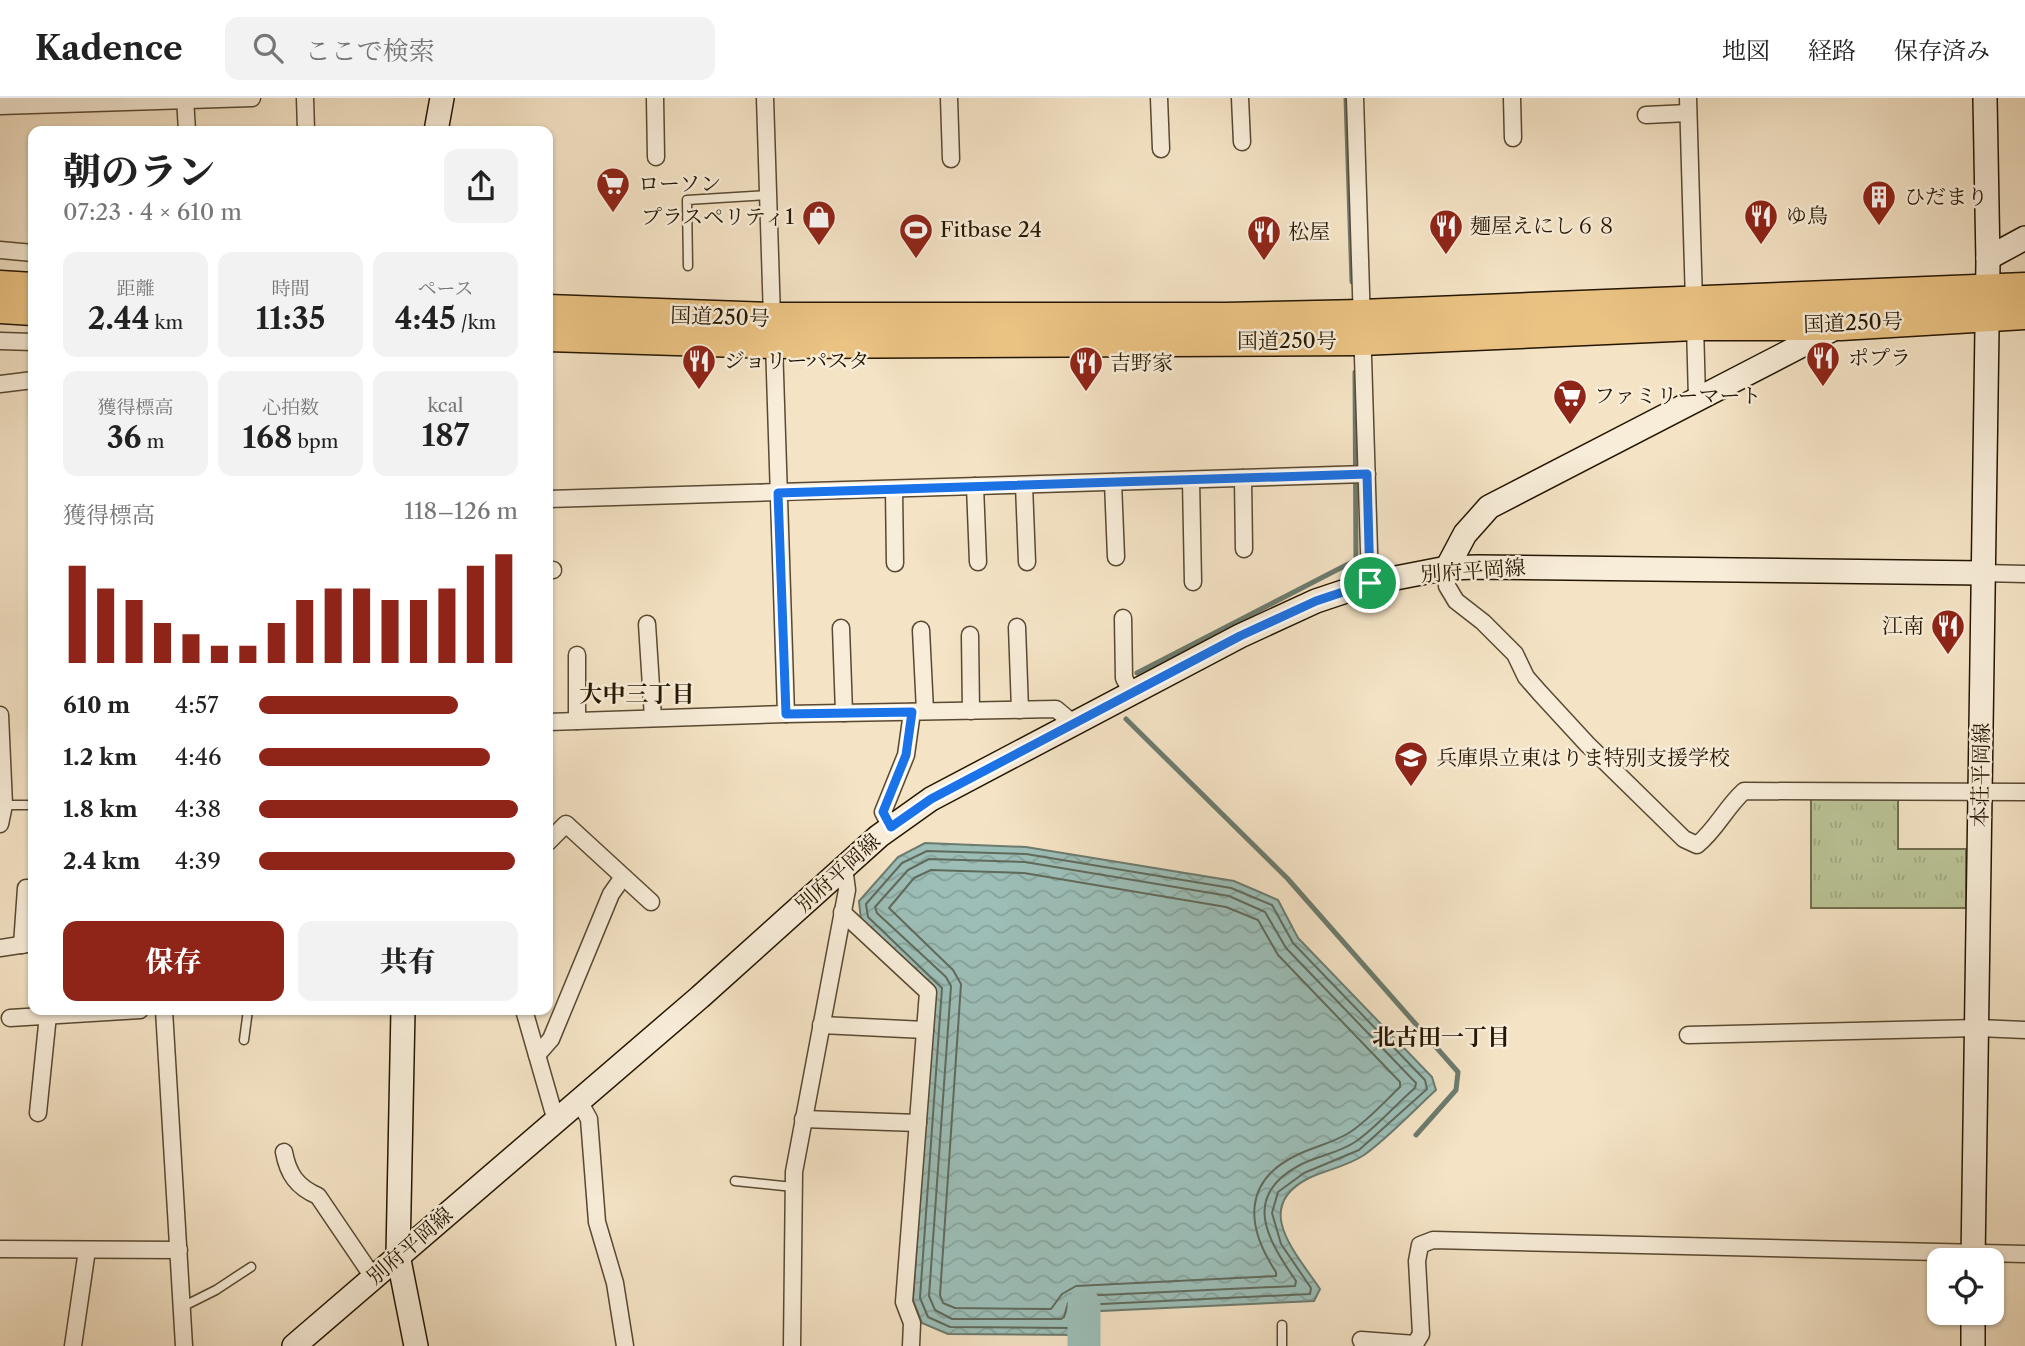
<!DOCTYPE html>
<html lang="ja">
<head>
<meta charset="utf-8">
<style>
	:root { --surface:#fff; --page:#f2f2f2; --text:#222; --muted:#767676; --line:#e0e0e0; --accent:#8f2418 }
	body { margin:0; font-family:"Libre Caslon Text","Noto Serif JP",serif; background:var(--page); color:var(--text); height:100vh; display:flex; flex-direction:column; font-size:26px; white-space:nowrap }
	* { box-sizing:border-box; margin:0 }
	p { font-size:23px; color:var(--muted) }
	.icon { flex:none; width:38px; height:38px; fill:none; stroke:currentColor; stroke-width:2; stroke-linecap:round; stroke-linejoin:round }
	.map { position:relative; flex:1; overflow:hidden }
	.sheet { position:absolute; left:28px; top:28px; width:525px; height:889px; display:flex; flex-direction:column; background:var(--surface); border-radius:14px; box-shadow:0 2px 5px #0004 }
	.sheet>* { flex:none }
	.buttons { position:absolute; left:1927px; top:1150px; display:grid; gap:14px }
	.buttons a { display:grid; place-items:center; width:77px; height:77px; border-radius:14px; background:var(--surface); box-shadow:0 2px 5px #0004; font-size:35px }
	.pin { position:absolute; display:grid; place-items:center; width:60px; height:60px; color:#fff; margin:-30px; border:4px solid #fff; border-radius:50%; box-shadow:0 2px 7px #0007 }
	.round { display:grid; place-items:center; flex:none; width:74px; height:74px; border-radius:14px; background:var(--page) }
	.head { display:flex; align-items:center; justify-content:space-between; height:119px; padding:0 35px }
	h1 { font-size:38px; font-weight:800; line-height:52px }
	.stats { display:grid; grid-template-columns:repeat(3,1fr); gap:10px; height:119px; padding:7px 35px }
	.stats div { display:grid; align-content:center; border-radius:14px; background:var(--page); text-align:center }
	.stats b { font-size:30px; font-weight:800 }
	.stats small { font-size:19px; font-weight:400 }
	.stats p { font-size:19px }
	.chart { height:196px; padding:14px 35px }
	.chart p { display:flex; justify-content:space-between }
	.chart svg { width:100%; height:126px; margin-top:7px; stroke:var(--accent); stroke-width:6 }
	.button { display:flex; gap:14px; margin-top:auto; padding:14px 35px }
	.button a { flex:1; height:80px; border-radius:14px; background:var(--accent); color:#fff; font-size:28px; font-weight:800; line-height:80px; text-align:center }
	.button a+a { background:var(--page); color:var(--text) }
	ul { padding:0 35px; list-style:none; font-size:23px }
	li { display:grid; grid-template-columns:112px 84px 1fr; align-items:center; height:52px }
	li i { height:18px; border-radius:9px; background:var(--accent) }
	header { display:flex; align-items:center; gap:42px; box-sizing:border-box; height:98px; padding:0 35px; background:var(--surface); border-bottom:2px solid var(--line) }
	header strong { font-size:33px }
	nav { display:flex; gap:38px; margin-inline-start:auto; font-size:24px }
	.search { width:490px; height:63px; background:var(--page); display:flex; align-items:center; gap:18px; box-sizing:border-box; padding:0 24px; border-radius:14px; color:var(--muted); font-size:26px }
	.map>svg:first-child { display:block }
</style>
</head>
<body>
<header>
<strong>Kadence</strong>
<div class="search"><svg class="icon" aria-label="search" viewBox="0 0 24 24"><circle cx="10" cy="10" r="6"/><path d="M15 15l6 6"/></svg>ここで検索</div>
<nav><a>地図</a><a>経路</a><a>保存済み</a></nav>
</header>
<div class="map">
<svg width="2025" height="1248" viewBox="0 0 2025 1248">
	<defs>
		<pattern id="grass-tufts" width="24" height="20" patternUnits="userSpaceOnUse" patternTransform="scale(1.75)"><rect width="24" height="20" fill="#bac496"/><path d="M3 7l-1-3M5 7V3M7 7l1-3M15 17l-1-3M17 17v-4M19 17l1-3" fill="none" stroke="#a0a880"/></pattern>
		<pattern id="water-waves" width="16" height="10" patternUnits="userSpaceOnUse" patternTransform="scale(1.75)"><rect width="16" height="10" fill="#9cbeb7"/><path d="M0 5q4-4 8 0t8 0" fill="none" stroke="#86a39c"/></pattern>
	</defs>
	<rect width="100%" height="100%" fill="#f4e3c5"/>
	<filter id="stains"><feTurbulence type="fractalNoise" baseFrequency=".00286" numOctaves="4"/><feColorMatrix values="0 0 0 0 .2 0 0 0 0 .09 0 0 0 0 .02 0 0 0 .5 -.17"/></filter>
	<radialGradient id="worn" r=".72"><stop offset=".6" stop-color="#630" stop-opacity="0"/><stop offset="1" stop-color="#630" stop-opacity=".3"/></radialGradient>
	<polygon fill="url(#grass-tufts)" stroke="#706d4c" stroke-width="2" points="1811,699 1898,699 1898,751 1966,751 1966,810 1811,810"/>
	<path fill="url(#water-waves)" stroke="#6c7b6e" stroke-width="2" d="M925,745l101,4 208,34 44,19 20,38 134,139 4,13c-21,19 -49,49 -72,65 -16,11 -38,15 -55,23 -58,29 -13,75 11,111l-6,12 -234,11 1,23 -133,-1 -26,-11 -9,-23 22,-311 -74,-69 -2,-19 39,-44z"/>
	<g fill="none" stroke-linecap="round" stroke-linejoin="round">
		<g stroke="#606a5c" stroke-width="2">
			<polygon points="927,753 1026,756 1231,790 1272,807 1293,845 1425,982 1427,991 1359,1052 1304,1075 1278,1094 1272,1115 1281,1146 1311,1190 1310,1196 1081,1207 1073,1212 1073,1227 1070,1230 950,1229 928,1219 920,1200 942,890 868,819 866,806 902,765"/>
			<path d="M929,761l96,3 204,34 36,16 21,36 130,135 -1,5c-19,16 -39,40 -60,54 -16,11 -38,14 -55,23 -59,31 -33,74 -4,116l-1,5 -215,10 -12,7 -4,14 -3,2h-109l-17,-9 -6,-14 22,-310 -5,-9 -69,-64 -2,-6 33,-37z"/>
			<path d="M931,772l93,3 202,34 32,13 20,35 122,127v5c-15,14 -35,37 -53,47 -15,9 -34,13 -50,21 -55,26 -51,72 -21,117v4l-200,10 -14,8 -11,15 -96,-1 -12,-5 -3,-8 21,-311 -8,-14 -64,-62 25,-30z"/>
		</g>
		<g stroke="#6c7b6e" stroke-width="5">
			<polyline points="1346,0 1352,184"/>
			<polyline points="1137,575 1356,462 1355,274"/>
			<polyline points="1126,621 1287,780 1458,974 1456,992 1416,1037"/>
		</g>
		<polyline stroke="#9cbeb7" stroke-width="33" points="1084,1207 1084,1248"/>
		<g stroke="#594932" stroke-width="11">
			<g id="lane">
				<polyline points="688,168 687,102 767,97"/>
				<polyline points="4,707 33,707"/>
				<polyline points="244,942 248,912"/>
				<polyline points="735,1083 793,1089"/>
				<polyline points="182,1209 216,1192 251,1169"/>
				<polyline points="1282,1248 1282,1227"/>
			</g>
		</g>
		<g stroke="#594932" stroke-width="19">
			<g id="street">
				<polyline points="185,0 187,33"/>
				<polyline points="305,0 306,33"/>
				<polyline points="655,0 656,59"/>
				<polyline points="765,0 772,220"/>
				<polyline points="949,0 951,61"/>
				<polyline points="1159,0 1161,51"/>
				<polyline points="1240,0 1242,44"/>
				<polyline points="1355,0 1370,485"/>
				<polyline points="1512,0 1513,40"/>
				<polyline points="1688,0 1694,204"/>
				<polyline points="0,8 252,0"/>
				<polyline points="1646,17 1688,15"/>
				<polyline points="0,152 33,155"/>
				<polyline points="1695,227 1697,301"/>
				<polyline points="0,243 33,244"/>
				<polyline points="774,245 786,616"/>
				<polyline points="0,286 33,282"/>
				<polyline points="1243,380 1244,451"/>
				<polyline points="1191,382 1193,484"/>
				<polyline points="1113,384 1116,459"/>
				<polyline points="1024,387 1027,464"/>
				<polyline points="975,388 978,464"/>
				<polyline points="894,391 895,465"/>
				<polyline points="548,401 1367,376"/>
				<path d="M1447,470v18l9,15 27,21 32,32 11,23 14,16 47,51 97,95 13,6c19,-15 29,-38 47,-54l281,1"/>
				<polyline points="548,473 553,472"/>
				<polyline points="1983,475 2025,476"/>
				<polyline points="1123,520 1124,580 1132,595"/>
				<polyline points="647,526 653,620"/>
				<polyline points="1017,529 1020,612"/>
				<polyline points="841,530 844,615"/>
				<polyline points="921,532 925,613"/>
				<polyline points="970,537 971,613"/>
				<polyline points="577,557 577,623"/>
				<polyline points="0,617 4,707 0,726"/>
				<polyline points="548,624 786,616 1056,611 1074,626"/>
				<polyline points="891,729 883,714 906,657 912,614"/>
				<polyline points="548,744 566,726 651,804"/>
				<polyline points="842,814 928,894 904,1204 912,1225 911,1248"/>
				<polyline points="22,847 26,790 33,791"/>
				<polyline points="0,850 33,845"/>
				<polyline points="164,912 184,1248"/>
				<polyline points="524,912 556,1023"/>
				<polyline points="10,920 140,912"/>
				<polyline points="821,927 925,932"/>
				<polyline points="1688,937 1978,930 2025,932"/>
				<polyline points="537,957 551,941 611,796 623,779"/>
				<polyline points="579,1003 589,1021 597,1124 615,1185 625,1248"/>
				<polyline points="38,1015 48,917"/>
				<polyline points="803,1021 918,1025"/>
				<path d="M284,1054c4,22 13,35 34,44l55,81"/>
				<polyline points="0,1151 179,1152"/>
				<polyline points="73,1248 87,1152"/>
				<polyline points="792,1248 794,1074 847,792 844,769"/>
				<polyline points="1364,1248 1361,1242 1415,1246 1421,1236 1417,1163 1420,1147 1433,1142 2025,1156"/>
			</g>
		</g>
		<g stroke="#251601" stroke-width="26">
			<g id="secondary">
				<polyline points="436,33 442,0"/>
				<polyline points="1988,160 2025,140"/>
				<polyline points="1447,470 1465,436 1489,409 1839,228"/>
				<polyline points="403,912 398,1157 416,1248"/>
				<polyline points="1973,1162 1988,164 1985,0"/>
				<polyline points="294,1248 700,899 879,738 931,701 1240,538 1316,503 1370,485 1447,470 1477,469 1983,475"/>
				<polyline points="1973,1248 1973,1214"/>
			</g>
		</g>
		<g stroke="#251601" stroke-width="33">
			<g id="highway">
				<polyline points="0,188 33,190"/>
				<polyline points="0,210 33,212"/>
				<polyline points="548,212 772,220 1225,220 1361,217 2025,190"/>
				<polyline points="548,238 774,245 1362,242 1695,227 1841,227 2025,216"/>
			</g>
		</g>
		<use href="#lane" stroke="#f8edd9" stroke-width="8"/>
		<use href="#street" stroke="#f8edd9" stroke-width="16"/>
		<use href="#secondary" stroke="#f8edd9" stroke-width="23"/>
		<use href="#highway" stroke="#eac282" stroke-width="30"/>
	</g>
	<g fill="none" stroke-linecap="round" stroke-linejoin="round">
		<g stroke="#fff" stroke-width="14">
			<polygon id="route" points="1367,376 1370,485 1316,503 1240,538 931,701 891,729 883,714 906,657 912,614 786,616 778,395"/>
		</g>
		<use href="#route" stroke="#1a73e8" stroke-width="9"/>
	</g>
	<defs>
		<g id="supermarket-pin" transform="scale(1.75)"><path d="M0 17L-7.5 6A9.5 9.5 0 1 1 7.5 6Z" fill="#8f2418" stroke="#f8edd9"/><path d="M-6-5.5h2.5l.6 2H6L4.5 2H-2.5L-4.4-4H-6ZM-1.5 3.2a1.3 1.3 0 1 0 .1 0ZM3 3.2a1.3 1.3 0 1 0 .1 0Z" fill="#fff"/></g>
		<g id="building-pin" transform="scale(1.75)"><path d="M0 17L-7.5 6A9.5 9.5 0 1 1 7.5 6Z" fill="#8f2418" stroke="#f8edd9"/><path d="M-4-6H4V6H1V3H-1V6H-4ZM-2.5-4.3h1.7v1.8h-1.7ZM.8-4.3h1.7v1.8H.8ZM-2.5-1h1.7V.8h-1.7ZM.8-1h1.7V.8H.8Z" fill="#fff"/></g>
		<g id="restaurant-pin" transform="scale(1.75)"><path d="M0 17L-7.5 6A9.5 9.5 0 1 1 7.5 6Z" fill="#8f2418" stroke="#f8edd9"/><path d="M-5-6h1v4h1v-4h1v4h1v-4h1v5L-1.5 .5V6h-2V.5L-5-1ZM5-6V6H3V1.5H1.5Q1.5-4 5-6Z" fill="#fff"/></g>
		<g id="shop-pin" transform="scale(1.75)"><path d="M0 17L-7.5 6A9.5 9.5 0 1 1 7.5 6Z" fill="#8f2418" stroke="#f8edd9"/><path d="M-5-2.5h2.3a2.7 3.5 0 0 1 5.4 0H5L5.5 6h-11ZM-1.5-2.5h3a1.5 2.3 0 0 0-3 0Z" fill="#fff"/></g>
		<g id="stadium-pin" transform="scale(1.75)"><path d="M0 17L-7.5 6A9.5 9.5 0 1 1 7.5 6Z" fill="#8f2418" stroke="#f8edd9"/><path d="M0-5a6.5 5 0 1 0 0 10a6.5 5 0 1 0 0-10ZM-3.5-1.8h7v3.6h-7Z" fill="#fff"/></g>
		<g id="school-pin" transform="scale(1.75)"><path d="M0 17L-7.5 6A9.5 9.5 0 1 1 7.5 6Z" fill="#8f2418" stroke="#f8edd9"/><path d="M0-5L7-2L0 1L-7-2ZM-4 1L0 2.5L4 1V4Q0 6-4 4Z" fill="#fff"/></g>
	</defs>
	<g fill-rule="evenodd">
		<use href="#supermarket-pin" x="613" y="86"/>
		<use href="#building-pin" x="1879" y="99"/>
		<use href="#restaurant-pin" x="1761" y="118"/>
		<use href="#shop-pin" x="819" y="119"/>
		<use href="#restaurant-pin" x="1446" y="128"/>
		<use href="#stadium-pin" x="916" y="132"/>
		<use href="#restaurant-pin" x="1264" y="134"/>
		<use href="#restaurant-pin" x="1823" y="260"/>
		<use href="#restaurant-pin" x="699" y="263"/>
		<use href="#restaurant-pin" x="1086" y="265"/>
		<use href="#supermarket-pin" x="1570" y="298"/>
		<use href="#restaurant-pin" x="1948" y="528"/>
		<use href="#school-pin" x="1411" y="660"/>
	</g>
	<g text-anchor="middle" stroke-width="5" stroke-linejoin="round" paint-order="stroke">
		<g font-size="21" fill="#251601" stroke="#f8edd9" text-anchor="start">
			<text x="638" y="93">ローソン</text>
			<text x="1904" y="106">ひだまり</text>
			<text x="1786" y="125">ゆ鳥</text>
			<text x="794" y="126" text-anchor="end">プラスペリティ1</text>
			<text x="1470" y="135">麺屋えにし６８</text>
			<text x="940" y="139">Fitbase 24</text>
			<text x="1288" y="141">松屋</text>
			<text x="1848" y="267">ポプラ</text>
			<text x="724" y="270">ジョリーパスタ</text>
			<text x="1110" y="272">吉野家</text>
			<text x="1594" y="305">ファミリーマート</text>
			<text x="1924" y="535" text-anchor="end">江南</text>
			<text x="1436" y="667">兵庫県立東はりま特別支援学校</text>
		</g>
		<g font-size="21" fill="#251601" stroke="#f8edd9">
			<text transform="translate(720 219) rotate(2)" y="7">国道250号</text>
			<text transform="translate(1853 225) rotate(-2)" y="7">国道250号</text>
			<text x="1287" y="250">国道250号</text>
			<text transform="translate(1473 473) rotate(-4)" y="7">別府平岡線</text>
			<text transform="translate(1981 677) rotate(-89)" y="7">本荘平岡線</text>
			<text transform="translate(838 775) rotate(-42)" y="7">別府平岡線</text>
			<text transform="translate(410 1148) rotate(-41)" y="7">別府平岡線</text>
		</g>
		<g font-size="23" font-weight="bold" fill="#251601" stroke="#f8edd9">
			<text x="637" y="604">大中三丁目</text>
			<text x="1441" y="947">北古田一丁目</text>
		</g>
	</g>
	<rect width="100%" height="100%" filter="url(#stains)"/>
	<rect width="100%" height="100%" fill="url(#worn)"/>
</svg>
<div class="buttons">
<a><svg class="icon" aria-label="locate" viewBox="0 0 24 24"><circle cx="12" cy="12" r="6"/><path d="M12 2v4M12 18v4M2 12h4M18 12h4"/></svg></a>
</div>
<div class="pin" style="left:1370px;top:485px;background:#1e9e55"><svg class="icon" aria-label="arrive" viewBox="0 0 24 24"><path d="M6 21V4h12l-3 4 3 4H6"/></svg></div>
<section class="sheet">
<div class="head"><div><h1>朝のラン</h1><p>07:23 · 4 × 610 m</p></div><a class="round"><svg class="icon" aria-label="share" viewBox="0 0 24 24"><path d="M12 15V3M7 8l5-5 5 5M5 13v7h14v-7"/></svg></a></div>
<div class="stats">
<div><p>距離</p><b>2.44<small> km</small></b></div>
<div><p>時間</p><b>11:35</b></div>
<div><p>ペース</p><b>4:45<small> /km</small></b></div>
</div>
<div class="stats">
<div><p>獲得標高</p><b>36<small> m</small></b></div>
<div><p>心拍数</p><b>168<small> bpm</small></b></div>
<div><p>kcal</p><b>187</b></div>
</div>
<div class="chart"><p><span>獲得標高</span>118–126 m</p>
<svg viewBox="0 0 160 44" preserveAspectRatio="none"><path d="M5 44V10M15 44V18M25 44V22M35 44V30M45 44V34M55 44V38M65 44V38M75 44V30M85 44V22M95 44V18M105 44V18M115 44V22M125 44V22M135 44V18M145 44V10M155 44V6"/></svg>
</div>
<ul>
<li><b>610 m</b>4:57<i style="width:77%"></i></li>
<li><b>1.2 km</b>4:46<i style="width:89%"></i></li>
<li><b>1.8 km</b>4:38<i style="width:100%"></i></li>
<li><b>2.4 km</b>4:39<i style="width:99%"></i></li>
</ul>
<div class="button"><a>保存</a><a>共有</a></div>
</section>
</div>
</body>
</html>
